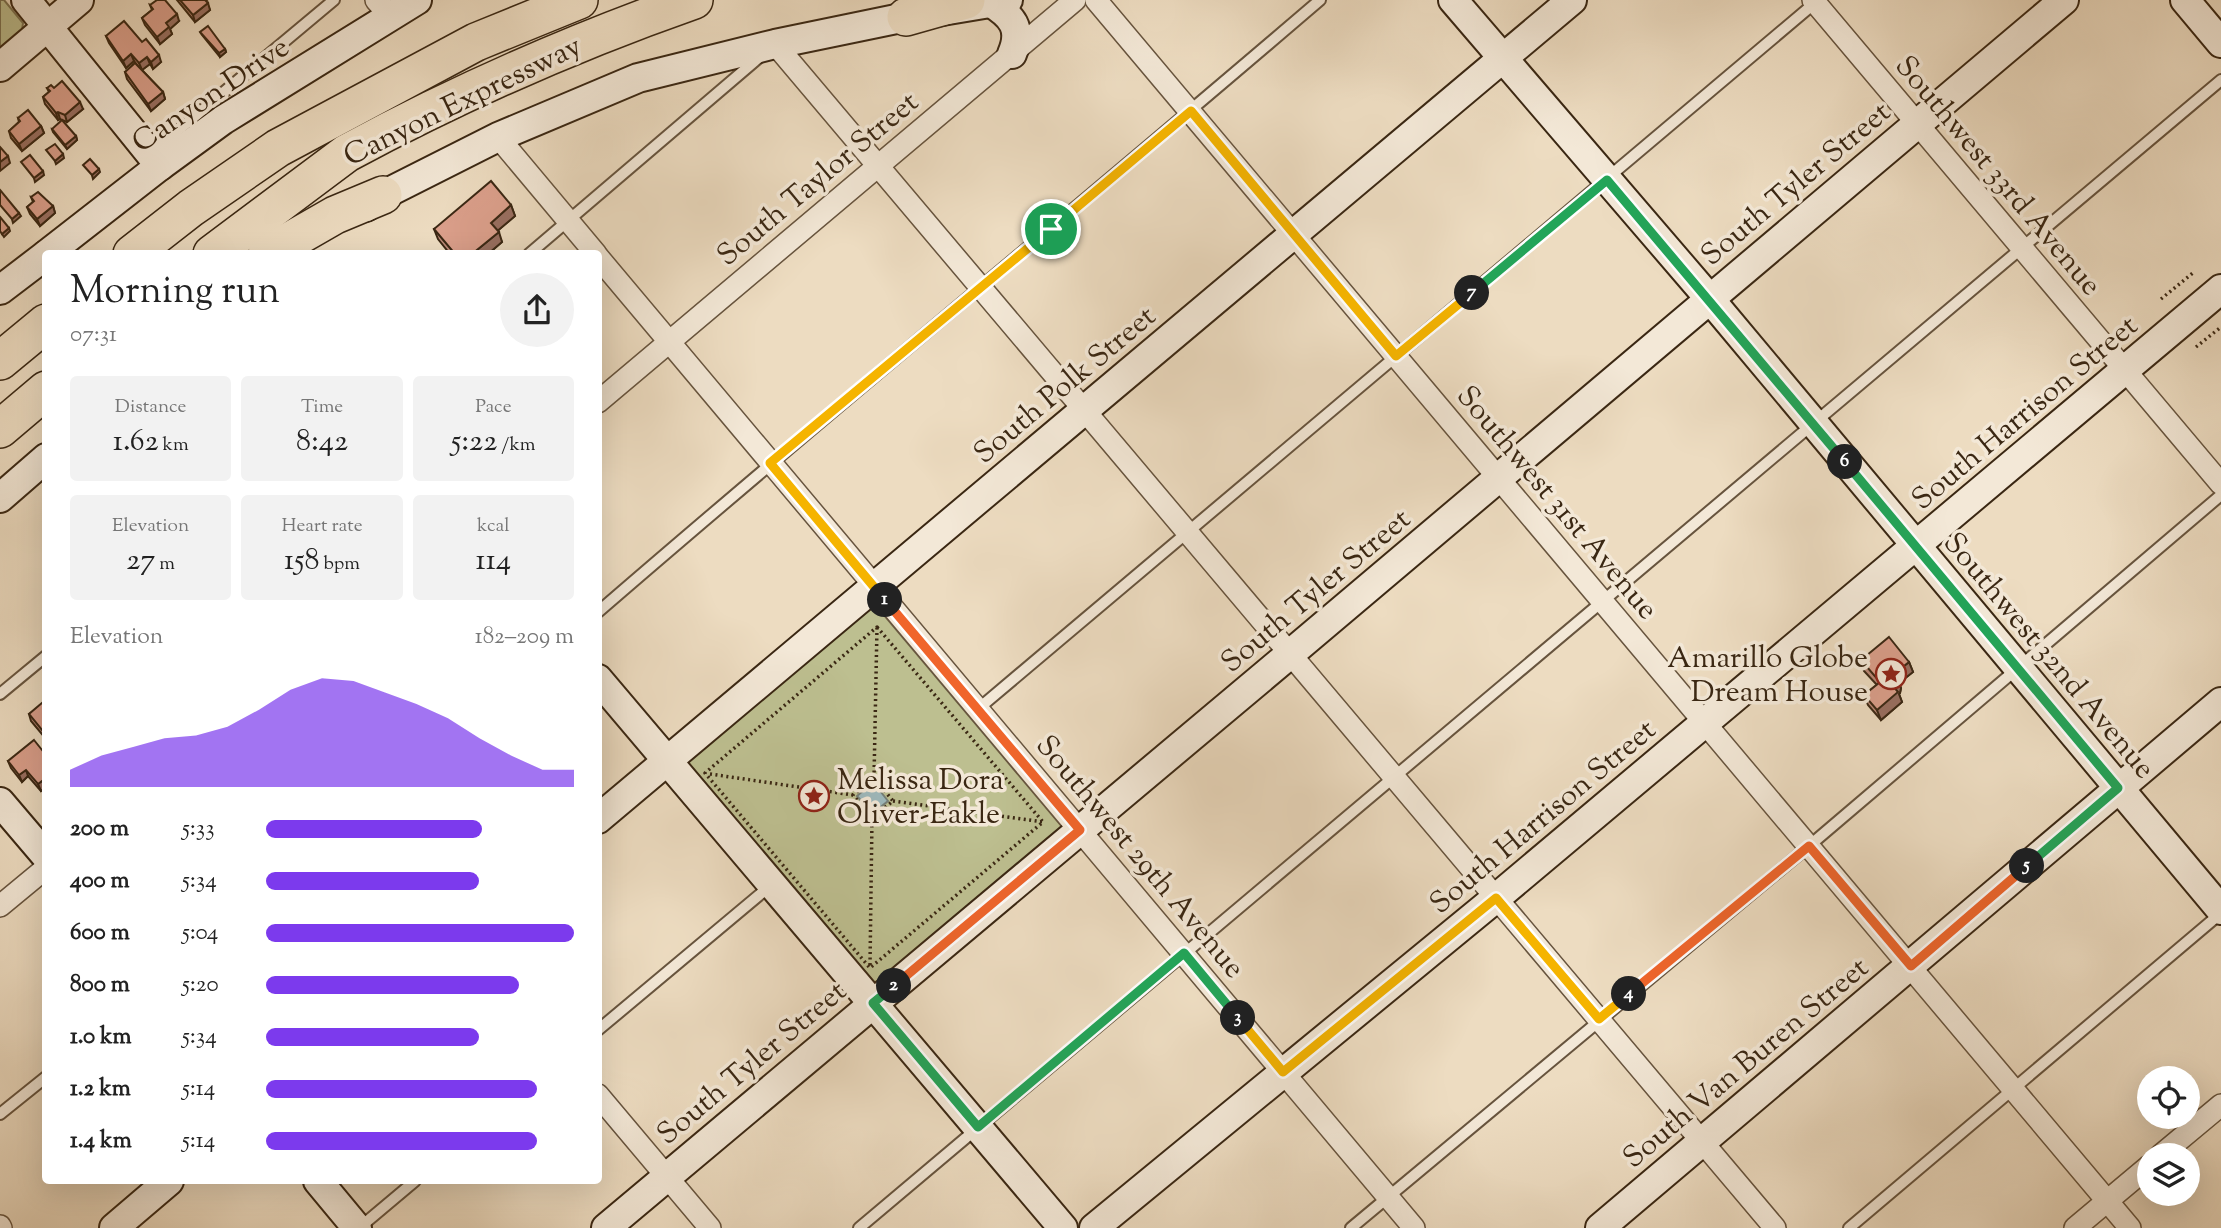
<!DOCTYPE html>
<html lang="en">
<head>
<meta charset="utf-8">
<style>
	:root { --surface:#fff; --page:#f2f2f2; --text:#222; --muted:#767676; --accent:#7c3aed }
	body { margin:0; font-family:"Sorts Mill Goudy",serif; background:var(--page); color:var(--text); height:100vh; display:flex; flex-direction:column; font-size:26px; white-space:nowrap }
	* { box-sizing:border-box; margin:0 }
	p { font-size:23px; color:var(--muted) }
	.icon { flex:none; width:38px; height:38px; fill:none; stroke:currentColor; stroke-width:2; stroke-linecap:round; stroke-linejoin:round }
	.map { position:relative; flex:1; overflow:hidden }
	.side { position:absolute; left:42px; top:250px; width:560px; height:934px; display:flex; flex-direction:column; background:var(--surface); border-radius:7px; box-shadow:0 7px 28px #0002 }
	.side>* { flex:none }
	.fabs { position:absolute; left:2137px; top:1066px; display:grid; gap:14px }
	.fabs a { display:grid; place-items:center; width:63px; height:63px; border-radius:50%; background:var(--surface); box-shadow:0 7px 28px #0002; font-size:35px }
	.pin { position:absolute; display:grid; place-items:center; width:60px; height:60px; color:#fff; margin:-30px; border:4px solid #fff; border-radius:50%; box-shadow:0 2px 7px #0007 }
	.km { position:absolute; width:35px; height:35px; margin:-18px; border-radius:50%; background:#222; color:#fff; font-size:19px; line-height:35px; text-align:center }
	.round { display:grid; place-items:center; flex:none; width:74px; height:74px; border-radius:37px; background:var(--page) }
	.head { display:flex; align-items:center; justify-content:space-between; height:119px; padding:0 28px }
	h1 { font-size:38px; font-weight:600; line-height:52px }
	.stats { display:grid; grid-template-columns:repeat(3,1fr); gap:10px; height:119px; padding:7px 28px }
	.stats div { display:grid; align-content:center; border-radius:7px; background:var(--page); text-align:center }
	.stats b { font-size:30px; font-weight:600 }
	.stats small { font-size:19px; font-weight:400 }
	.stats p { font-size:19px }
	.chart { height:196px; padding:14px 28px }
	.chart p { display:flex; justify-content:space-between }
	.chart svg { width:100%; height:126px; margin-top:7px; fill:var(--accent); opacity:.7 }
	ul { padding:0 28px; list-style:none; font-size:23px }
	li { display:grid; grid-template-columns:112px 84px 1fr; align-items:center; height:52px }
	li i { height:18px; border-radius:9px; background:var(--accent) }
	.map>svg:first-child { display:block }
</style>
</head>
<body>
<div class="map">
<svg width="2221" height="1228" viewBox="0 0 2221 1228">
	<rect width="100%" height="100%" fill="#eddcc1"/>
	<filter id="stains"><feTurbulence type="fractalNoise" baseFrequency=".00286" numOctaves="4"/><feColorMatrix values="0 0 0 0 .2 0 0 0 0 .09 0 0 0 0 .02 0 0 0 .5 -.17"/></filter>
	<radialGradient id="worn" r=".72"><stop offset=".6" stop-color="#630" stop-opacity="0"/><stop offset="1" stop-color="#630" stop-opacity=".3"/></radialGradient>
	<g fill="#bdbf90" stroke="#7c7352" stroke-width="2">
		<polygon points="0,0 4,0 23,23 22,30 0,49"/>
		<polygon points="873,602 1064,829 872,990 683,764"/>
	</g>
	<polygon fill="#9db9bd" stroke="#757f79" stroke-width="2" points="873,782 888,801 872,814 857,796"/>
	<g fill="none" stroke-linecap="round" stroke-linejoin="round">
		<g stroke="#67543e" stroke-width="14">
			<g id="lane">
				<polyline points="151,153 334,0"/>
				<polyline points="529,254 762,55"/>
				<path d="M598,612c239,-207 483,-407 722,-612"/>
				<polyline points="0,694 46,656"/>
				<polyline points="978,709 1816,2"/>
				<polyline points="598,1030 770,886"/>
				<polyline points="0,1114 46,1077"/>
				<polyline points="359,1228 415,1181"/>
				<polyline points="859,1228 2221,80"/>
				<polyline points="1351,1228 1809,846 2221,495"/>
				<polyline points="1849,1228 2221,913"/>
			</g>
		</g>
		<g stroke="#67543e" stroke-width="24">
			<g id="street">
				<polyline points="376,0 390,16"/>
				<polyline points="1096,0 2130,1228"/>
				<polyline points="1813,0 2221,484"/>
				<polyline points="775,44 1775,1228"/>
				<polyline points="498,137 596,254"/>
				<polyline points="598,257 1414,1228"/>
				<polyline points="598,402 1075,0"/>
				<polyline points="0,906 46,868"/>
				<polyline points="598,1095 710,1228"/>
				<polyline points="2161,1155 2221,1105"/>
				<polyline points="0,1226 1,1228"/>
				<polyline points="2075,1228 2149,1166"/>
			</g>
		</g>
		<g stroke="#3a2713" stroke-width="32">
			<g id="secondary">
				<polyline points="26,0 160,166"/>
				<polyline points="1453,0 1709,298 2221,910"/>
				<polyline points="2185,0 2221,43"/>
				<path d="M990,2c22,14 33,26 22,52"/>
				<polyline points="0,67 79,0"/>
				<polyline points="366,207 383,195 498,137 638,78 775,44 906,17 1008,0"/>
				<polyline points="47,254 160,166 223,120 417,0"/>
				<polyline points="0,290 46,255"/>
				<polyline points="0,498 46,458"/>
				<polyline points="598,679 1063,1228"/>
				<polyline points="0,802 46,856"/>
				<polyline points="598,819 1572,0"/>
				<polyline points="318,1181 357,1228"/>
				<polyline points="114,1228 169,1181"/>
				<polyline points="606,1228 1290,654 2064,0"/>
				<polyline points="1094,1228 1496,898 2221,289"/>
				<polyline points="1600,1228 2221,702"/>
			</g>
		</g>
		<g stroke="#3a2713" stroke-width="40">
			<g id="highway">
				<polyline points="906,17 966,0"/>
				<polyline points="132,254 191,208 278,148 476,42 579,0"/>
				<path d="M212,254l135,-101c112,-60 227,-111 347,-153"/>
				<polyline points="267,254 335,215 383,195"/>
				<polyline points="0,361 46,323"/>
				<polyline points="0,429 46,390"/>
			</g>
		</g>
		<g stroke="#3a2713" stroke-width="3.5" stroke-dasharray="2 3.5" stroke-linecap="butt">
			<polyline points="2161,299 2194,272"/>
			<polyline points="2196,347 2221,327"/>
			<polygon points="877,627 1043,822 870,968 705,773"/>
			<polyline points="710,774 853,795"/>
			<polyline points="874,778 877,627"/>
			<polyline points="893,801 1043,822"/>
			<polyline points="870,965 872,818 853,795 874,778 893,801 872,818"/>
		</g>
		<use href="#lane" stroke="#f3e8d7" stroke-width="10"/>
		<use href="#street" stroke="#f3e8d7" stroke-width="21"/>
		<use href="#secondary" stroke="#f3e8d7" stroke-width="28"/>
		<use href="#highway" stroke="#eddcc1" stroke-width="37"/>
	</g>
	<g fill="#bc8978" stroke="#3a2713" stroke-width="2">
		<polygon points="177,0 207,0 206,1 210,10 195,22"/>
		<polygon points="150,5 179,21 170,29 172,34 160,44 145,25 142,18 152,10"/>
		<polygon points="200,32 225,49 226,52 220,57 202,35"/>
		<polygon points="106,36 142,42 161,62 153,69 150,64 142,70 163,92 165,99 151,111 127,79 125,72 140,69 134,61 126,68 109,43"/>
		<polygon points="47,88 54,88 83,109 67,122 60,119 58,120 45,104 43,97 49,92"/>
		<polygon points="18,118 41,126 44,133 22,151 11,138 9,131 19,122"/>
		<polygon points="52,129 76,136 77,140 67,149 53,132"/>
		<polygon points="31,197 53,206 55,213 40,226 30,214 27,207 33,202"/>
		<polygon points="511,205 515,216 497,231 502,242 488,254 450,254 438,239 434,229"/>
		<polygon points="1861,660 1909,662 1913,672 1899,683 1901,688 1900,693 1899,694 1902,702 1881,720 1868,705 1864,695 1877,685 1864,671"/>
		<polygon points="46,705 46,739 31,721 29,714"/>
		<polygon points="46,755 46,787 41,791 28,776 22,782 11,768 8,761"/>
	</g>
	<g fill="#996f61" stroke="#3a2713" stroke-width="2">
		<polygon points="208,3 210,10 195,22 193,15"/>
		<polygon points="177,14 179,21 170,29 172,34 160,44 157,37 166,23"/>
		<polygon points="225,49 226,52 220,57 219,53"/>
		<polygon points="131,54 134,61 126,68 123,61"/>
		<polygon points="159,55 161,62 153,69 151,62"/>
		<polygon points="147,57 150,64 142,70 139,63"/>
		<polygon points="163,92 165,99 151,111 148,104"/>
		<polygon points="80,102 83,109 67,122 65,115"/>
		<polygon points="58,112 60,119 58,120 56,113"/>
		<polygon points="41,126 44,133 22,151 19,144"/>
		<polygon points="76,136 77,140 67,149 65,145"/>
		<polygon points="63,154 64,158 56,164 55,161"/>
		<polygon points="8,156 10,163 0,171 0,162"/>
		<polygon points="99,169 100,172 93,179 92,175"/>
		<polygon points="43,171 44,175 35,182 34,178"/>
		<polygon points="511,205 515,216 495,233 491,223"/>
		<polygon points="53,206 55,213 40,226 37,219"/>
		<polygon points="19,213 21,216 13,223 12,219"/>
		<polygon points="9,228 10,231 4,237 2,234"/>
		<polygon points="499,232 502,242 488,254 472,254"/>
		<polygon points="1909,662 1913,672 1899,683 1901,688 1900,693 1899,694 1902,702 1881,720 1877,710 1893,686 1894,674"/>
		<polygon points="26,770 28,776 22,782 19,775"/>
		<polygon points="46,778 46,787 41,791 38,784"/>
	</g>
	<g fill="#db9f8b" stroke="#3a2713" stroke-width="2">
		<polygon points="157,0 165,0 177,14 166,23 169,27 157,37 142,18 153,9 150,5"/>
		<polygon points="180,0 205,0 208,3 193,15"/>
		<polygon points="124,21 142,42 146,39 159,55 151,62 147,57 139,63 131,54 123,61 106,36"/>
		<polygon points="208,26 225,49 219,53 200,32"/>
		<polygon points="135,63 163,92 148,104 125,72"/>
		<polygon points="62,81 80,102 65,115 58,112 56,113 43,97 50,91 47,88 51,85 54,88"/>
		<polygon points="28,110 41,126 19,144 9,131 20,121 18,118"/>
		<polygon points="62,120 76,136 65,145 52,129"/>
		<polygon points="55,144 63,154 55,161 46,150"/>
		<polygon points="0,147 8,156 0,162"/>
		<polygon points="30,155 43,171 34,178 21,162"/>
		<polygon points="90,159 99,169 92,175 83,165"/>
		<polygon points="491,181 511,205 491,223 499,232 472,254 455,254 434,229"/>
		<polygon points="0,190 19,213 12,219 0,205"/>
		<polygon points="38,192 53,206 37,219 27,207 34,201 31,197"/>
		<polygon points="0,217 9,228 2,234 0,231"/>
		<polygon points="1889,637 1909,662 1894,674 1897,678 1897,683 1893,686 1898,692 1877,710 1864,695 1880,682 1861,660"/>
		<polygon points="43,702 46,705 46,735 29,714"/>
		<polygon points="34,740 46,755 46,778 38,784 26,770 19,775 8,761"/>
	</g>
	<g fill="none" stroke-linecap="round" stroke-linejoin="round">
		<g stroke="#fff" stroke-width="14">
			<polyline id="split-1" points="885,600 770,463 1051,229"/>
		</g>
		<g stroke="#fff" stroke-width="14">
			<polyline id="split-2" points="885,600 1080,830 894,986"/>
		</g>
		<g stroke="#fff" stroke-width="14">
			<polyline id="split-3" points="894,986 873,1003 978,1127 1184,953 1238,1018"/>
		</g>
		<g stroke="#fff" stroke-width="14">
			<polyline id="split-4" points="1238,1018 1283,1072 1496,898 1599,1019 1629,994"/>
		</g>
		<g stroke="#fff" stroke-width="14">
			<polyline id="split-5" points="1629,994 1809,846 1911,966 2027,866"/>
		</g>
		<g stroke="#fff" stroke-width="14">
			<polyline id="split-6" points="1845,462 2118,788 2027,866"/>
		</g>
		<g stroke="#fff" stroke-width="14">
			<polyline id="split-7" points="1472,293 1607,180 1845,462"/>
		</g>
		<g stroke="#fff" stroke-width="14">
			<polyline id="split-8" points="1051,229 1191,111 1396,356 1472,293"/>
		</g>
		<use href="#split-1" stroke="#f5b400" stroke-width="9"/>
		<use href="#split-2" stroke="#f0652b" stroke-width="9"/>
		<use href="#split-3" stroke="#22a559" stroke-width="9"/>
		<use href="#split-4" stroke="#f5b400" stroke-width="9"/>
		<use href="#split-5" stroke="#f0652b" stroke-width="9"/>
		<use href="#split-6" stroke="#22a559" stroke-width="9"/>
		<use href="#split-7" stroke="#22a559" stroke-width="9"/>
		<use href="#split-8" stroke="#f5b400" stroke-width="9"/>
	</g>
	<defs>
		<g id="sight-ring" transform="scale(1.575)"><circle r="9.5" fill="#f3e8d7" stroke="#8f2418" stroke-width="1.5"/><path d="M0-6L1.8-2.2L6-1.7L2.9 1.2L3.7 5.4L0 3.3L-3.7 5.4L-2.9 1.2L-6-1.7L-1.8-2.2Z" fill="#8f2418"/></g>
	</defs>
	<g fill-rule="evenodd">
		<use href="#sight-ring" x="1891" y="674"/>
		<use href="#sight-ring" x="814" y="796"/>
	</g>
	<g text-anchor="middle" stroke-width="7" stroke-linejoin="round" paint-order="stroke">
		<g font-size="30" fill="#3a2713" stroke="#f3e8d7">
			<text transform="translate(210 94) rotate(-34)" y="10">Canyon Drive</text>
			<text transform="translate(462 100) rotate(-26)" y="10">Canyon Expressway</text>
			<text transform="translate(1999 175) rotate(50)" y="10">Southwest 33rd Avenue</text>
			<text transform="translate(817 178) rotate(-40)" y="10">South Taylor Street</text>
			<text transform="translate(1795 183) rotate(-40)" y="10">South Tyler Street</text>
			<text transform="translate(1064 384) rotate(-40)" y="10">South Polk Street</text>
			<text transform="translate(2024 412) rotate(-40)" y="10">South Harrison Street</text>
			<text transform="translate(1558 502) rotate(50)" y="10">Southwest 31st Avenue</text>
			<text transform="translate(1315 590) rotate(-40)" y="10">South Tyler Street</text>
			<text transform="translate(2050 655) rotate(50)" y="10">Southwest 32nd Avenue</text>
			<text transform="translate(1542 816) rotate(-40)" y="10">South Harrison Street</text>
			<text transform="translate(1141 856) rotate(50)" y="10">Southwest 29th Avenue</text>
			<text transform="translate(751 1062) rotate(-40)" y="10">South Tyler Street</text>
			<text transform="translate(1745 1062) rotate(-40)" y="10">South Van Buren Street</text>
		</g>
		<g font-size="30" fill="#3a2713" stroke="#f3e8d7" text-anchor="end">
			<text x="1868" y="667">Amarillo Globe<tspan x="1868" dy="34">Dream House</tspan></text>
			<text x="837" y="789" text-anchor="start">Melissa Dora<tspan x="837" dy="34">Oliver-Eakle</tspan></text>
		</g>
	</g>
	<rect width="100%" height="100%" filter="url(#stains)"/>
	<rect width="100%" height="100%" fill="url(#worn)"/>
</svg>
<div class="fabs">
<a><svg class="icon" aria-label="locate" viewBox="0 0 24 24"><circle cx="12" cy="12" r="6"/><path d="M12 2v4M12 18v4M2 12h4M18 12h4"/></svg></a>
<a><svg class="icon" aria-label="layers" viewBox="0 0 24 24"><path d="M12 4l9 5-9 5-9-5zM3 14l9 5 9-5"/></svg></a>
</div>
<div class="pin" style="left:1051px;top:229px;background:#1e9e55"><svg class="icon" aria-label="arrive" viewBox="0 0 24 24"><path d="M6 21V4h12l-3 4 3 4H6"/></svg></div>
<b class="km" style="left:885px;top:600px">1</b>
<b class="km" style="left:894px;top:986px">2</b>
<b class="km" style="left:1238px;top:1018px">3</b>
<b class="km" style="left:1629px;top:994px">4</b>
<b class="km" style="left:2027px;top:866px">5</b>
<b class="km" style="left:1845px;top:462px">6</b>
<b class="km" style="left:1472px;top:293px">7</b>
<section class="side">
<div class="head"><div><h1>Morning run</h1><p>07:31</p></div><a class="round"><svg class="icon" aria-label="share" viewBox="0 0 24 24"><path d="M12 15V3M7 8l5-5 5 5M5 13v7h14v-7"/></svg></a></div>
<div class="stats">
<div><p>Distance</p><b>1.62<small> km</small></b></div>
<div><p>Time</p><b>8:42</b></div>
<div><p>Pace</p><b>5:22<small> /km</small></b></div>
</div>
<div class="stats">
<div><p>Elevation</p><b>27<small> m</small></b></div>
<div><p>Heart rate</p><b>158<small> bpm</small></b></div>
<div><p>kcal</p><b>114</b></div>
</div>
<div class="chart"><p><span>Elevation</span>182–209 m</p>
<svg viewBox="0 0 160 44" preserveAspectRatio="none"><path d="M0 44V38L10 33L20 30L30 27L40 26L50 23L60 17L70 10L80 6L90 7L100 11L110 15L120 20L130 27L140 33L150 38L160 38V44z"/></svg>
</div>
<ul>
<li><b>200 m</b>5:33<i style="width:70%"></i></li>
<li><b>400 m</b>5:34<i style="width:69%"></i></li>
<li><b>600 m</b>5:04<i style="width:100%"></i></li>
<li><b>800 m</b>5:20<i style="width:82%"></i></li>
<li><b>1.0 km</b>5:34<i style="width:69%"></i></li>
<li><b>1.2 km</b>5:14<i style="width:88%"></i></li>
<li><b>1.4 km</b>5:14<i style="width:88%"></i></li>
</ul>
</section>
</div>
</body>
</html>
